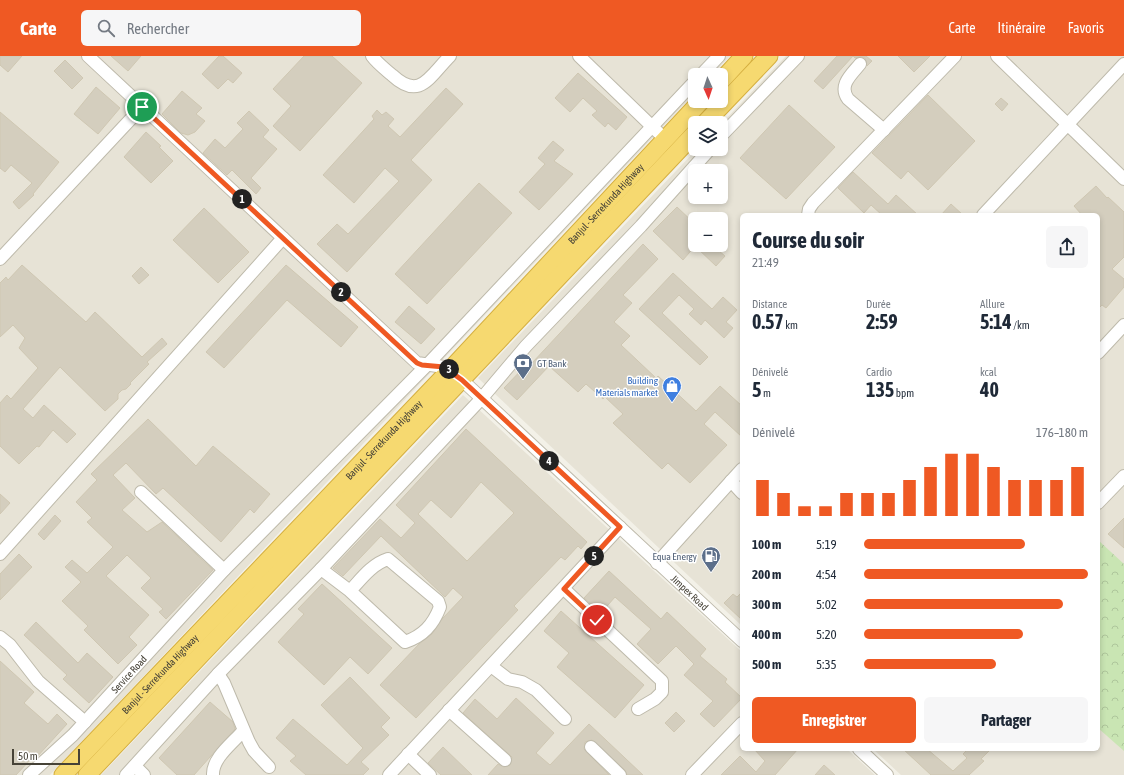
<!DOCTYPE html>
<html lang="fr">
<head>
<meta charset="utf-8">
<style>
	:root { --surface:#fff; --page:#f6f6f7; --text:#1f2937; --muted:#747a83; --accent:#ef5923 }
	body { margin:0; font-family:"Asap Condensed",sans-serif; background:var(--page); color:var(--text); height:100vh; display:flex; flex-direction:column; font-size:15px; white-space:nowrap }
	* { box-sizing:border-box; margin:0 }
	p { font-size:13px; color:var(--muted) }
	.icon { flex:none; width:22px; height:22px; fill:none; stroke:currentColor; stroke-width:2; stroke-linecap:round; stroke-linejoin:round }
	.map { position:relative; flex:1; overflow:hidden }
	.panel { position:absolute; left:740px; top:157px; width:360px; height:538px; display:flex; flex-direction:column; background:var(--surface); border-radius:6px; box-shadow:0 2px 6px #0003 }
	.panel>* { flex:none }
	.needle { width:26px; rotate:177deg }
	.buttons { position:absolute; left:688px; top:12px; display:grid; gap:8px }
	.buttons a { display:grid; place-items:center; width:40px; height:40px; border-radius:6px; background:var(--surface); box-shadow:0 2px 6px #0003; font-size:20px }
	.scale { position:absolute; left:12px; bottom:10px; width:68px; box-sizing:border-box; padding-left:4px; border:2px solid #464237; border-top:0; font-size:11px; line-height:14px; white-space:nowrap; color:#464237; -webkit-text-stroke:3px #fff; paint-order:stroke }
	.pin { position:absolute; display:grid; place-items:center; width:34px; height:34px; color:#fff; margin:-17px; border:2px solid #fff; border-radius:50%; box-shadow:0 1px 4px #0007 }
	.km { position:absolute; width:20px; height:20px; margin:-10px; border-radius:50%; background:#222; color:#fff; font-size:11px; line-height:20px; text-align:center }
	.round { display:grid; place-items:center; flex:none; width:42px; height:42px; border-radius:6px; background:var(--page) }
	.summary { display:flex; align-items:center; justify-content:space-between; height:68px; padding:0 12px }
	h1 { font-size:22px; font-weight:700; line-height:30px }
	.figures { display:grid; grid-template-columns:repeat(3,1fr); gap:6px; height:68px; padding:4px 12px }
	.figures div { display:grid; align-content:center }
	.figures b { font-size:20px; font-weight:700 }
	.figures small { font-size:11px; font-weight:400 }
	.figures p { font-size:11px }
	.chart { height:112px; padding:8px 12px }
	.chart p { display:flex; justify-content:space-between }
	.chart svg { width:100%; height:72px; margin-top:4px; stroke:var(--accent); stroke-width:6 }
	.button { display:flex; gap:8px; margin-top:auto; padding:8px 12px }
	.button a { flex:1; height:46px; border-radius:6px; background:var(--accent); color:#fff; font-size:16px; font-weight:700; line-height:46px; text-align:center }
	.button a+a { background:var(--page); color:var(--text) }
	ul { padding:0 12px; list-style:none; font-size:13px }
	li { display:grid; grid-template-columns:64px 48px 1fr; align-items:center; height:30px }
	li i { height:10px; border-radius:5px; background:var(--accent) }
	header { display:flex; align-items:center; gap:24px; box-sizing:border-box; height:56px; padding:0 20px; background:var(--accent); color:#fff }
	header strong { font-size:19px }
	nav { display:flex; gap:22px; margin-inline-start:auto; font-size:14px }
	.search { width:280px; height:36px; background:var(--page); display:flex; align-items:center; gap:10px; box-sizing:border-box; padding:0 14px; border-radius:6px; color:var(--muted); font-size:15px }
	.map>svg:first-child { display:block }
</style>
</head>
<body>
<header>
<strong>Carte</strong>
<div class="search"><svg class="icon" aria-label="search" viewBox="0 0 24 24"><circle cx="10" cy="10" r="6"/><path d="M15 15l6 6"/></svg>Rechercher</div>
<nav><a>Carte</a><a>Itinéraire</a><a>Favoris</a></nav>
</header>
<div class="map">
<svg width="1124" height="719" viewBox="0 0 1124 719">
	<defs>
		<pattern id="forest-crowns" width="20" height="18" patternUnits="userSpaceOnUse"><rect width="20" height="18" fill="#c9e5b3"/><path d="M2 6a3 3 0 1 1 6 0M12 15a3 3 0 1 1 6 0" fill="none" stroke="#aec69b"/></pattern>
	</defs>
	<rect width="100%" height="100%" fill="#f3f1e8"/>
	<g fill="#e7e3d6" fill-rule="evenodd">
		<polygon points="0,0 730,0 712,19 695,19 695,37 50,719 0,719"/>
		<path d="M786,0h338v719h-223l-28,-26h225v-534h-356v411l-264,-248 219,-229h24v-25zM695,115h26v26h-26zM695,163h26v26h-26z"/>
		<polygon points="463,339 742,596 742,693 847,693 875,719 101,719"/>
	</g>
	<polygon fill="url(#forest-crowns)" points="1098,484 1124,508 1124,695 1098,672"/>
	<g fill="#d4cebe" stroke="#cfc7b2" fill-rule="evenodd">
		<polygon points="0,0 22,0 8,16 0,9"/>
		<polygon points="111,0 141,0 128,15"/>
		<polygon points="219,0 223,0 242,17 233,27 228,23 218,33 202,18"/>
		<polygon points="304,0 332,0 362,27 300,95 273,70 291,50 273,33"/>
		<polygon points="837,0 866,0 872,5 867,10 865,2 861,1 855,2 853,0 823,33 814,25"/>
		<polygon points="898,0 930,0 914,16"/>
		<polygon points="65,4 83,22 72,33 54,15"/>
		<polygon points="578,17 627,61 616,74 608,67 605,71 592,59 597,55 583,42 570,56 555,42"/>
		<polygon points="96,31 120,52 98,78 74,58"/>
		<polygon points="446,32 463,48 411,104 432,124 347,216 317,188 337,168 348,178 399,125 385,112 354,147 323,119 374,63 372,60 377,54 382,59 386,56 394,63 388,70 400,81"/>
		<polygon points="182,35 202,52 196,58 205,65 195,76 188,79 181,77 162,58"/>
		<polygon points="928,39 975,85 928,134 908,115 901,123 872,97"/>
		<polygon points="1001,42 1008,48 1002,55 995,48"/>
		<polygon points="789,49 835,91 786,143 740,102"/>
		<polygon points="249,55 269,74 263,81 277,93 251,122 261,132 256,138 232,114 227,119 203,97 215,83 225,92 243,73 237,67"/>
		<polygon points="0,56 59,106 33,138 34,139 19,153 13,146 32,127 11,109 5,116 0,112"/>
		<polygon points="146,76 161,90 159,91 173,105 151,127 124,101"/>
		<polygon points="553,85 564,94 554,105 573,118 539,154 519,136 545,108 538,102"/>
		<polygon points="853,116 888,148 896,139 918,159 882,159 871,149 864,157 838,132"/>
		<polygon points="479,127 512,157 427,248 395,218"/>
		<polygon points="1096,130 1107,142 1108,141 1124,156 1124,201 1112,213 1124,223 1124,231 1106,252 1102,249 1098,253 1098,159 1082,159 1074,150"/>
		<polygon points="951,148 963,159 941,159"/>
		<polygon points="677,151 695,168 695,189 712,189 725,200 716,210 695,190 683,204 653,175"/>
		<polygon points="204,152 249,196 218,227 173,184"/>
		<polygon points="643,188 658,203 623,239 632,247 614,266 630,280 621,289 656,322 658,320 696,355 720,330 742,350 742,381 715,356 704,368 727,389 690,427 668,407 662,413 613,367 623,358 605,341 603,343 586,328 578,336 549,310 517,344 504,332 530,305 532,307"/>
		<polygon points="22,209 86,266 95,256 142,301 162,282 167,288 147,306 149,308 130,327 131,328 126,333 122,334 118,338 118,343 105,355 60,311 23,353 33,362 44,349 76,378 67,387 53,374 39,391 37,390 19,408 0,390 0,347 7,339 11,343 38,312 19,292 25,282 13,269 0,281 0,227 6,221 8,224"/>
		<polygon points="286,209 358,271 341,291 287,244 224,312 206,296"/>
		<polygon points="141,211 149,219 139,228 132,220"/>
		<polygon points="673,217 712,253 723,241 737,254 726,266 733,272 724,282 705,264 701,269 689,258 694,253 679,239 662,257 708,301 700,309 639,253"/>
		<polygon points="409,250 435,273 421,288 395,266"/>
		<polygon points="148,363 196,410 213,390 270,438 254,457 250,453 221,486 163,432 156,438 126,407 113,419 135,442 122,454 147,476 162,466 213,514 166,563 159,556 163,553 141,532 151,522 127,499 106,520 149,559 129,581 137,589 118,608 84,574 88,570 62,545 81,526 65,511 72,504 87,517 113,491 87,466 92,462 76,446 97,424 91,418"/>
		<path d="M466,373l121,113 -6,7 -3,-3 -13,14 -4,-3 -47,49 4,4 -102,108 -36,-33 39,-41 13,-10 10,-15 21,-22 -10,-9 -8,9 -64,-61 -38,40 -10,-8 47,-49 21,19 14,-15 -19,-18zM481,426l33,31 -47,48 -49,-47 13,-14 20,18z"/>
		<polygon points="0,438 10,447 0,458"/>
		<polygon points="55,459 61,465 44,484 38,478"/>
		<polygon points="1124,462 1124,492 1108,478"/>
		<polygon points="19,498 32,511 0,544 0,518"/>
		<polygon points="609,515 661,563 667,556 706,593 700,600 727,623 725,626 742,642 714,671 700,658 713,645 684,619 694,608 676,590 658,608 637,588 651,573 615,541 601,557 584,542"/>
		<polygon points="322,528 392,592 368,618 350,601 324,629 278,586 304,558 298,553"/>
		<polygon points="742,536 742,564 724,547 733,538 737,541"/>
		<polygon points="561,555 644,629 615,662 557,611 569,597 544,575"/>
		<polygon points="36,566 78,607 87,597 113,621 89,647 63,623 67,619 24,579"/>
		<polygon points="0,605 34,636 24,647 48,668 57,658 67,668 36,702 34,705 31,703 16,719 0,719"/>
		<polygon points="350,621 390,662 381,671 389,679 361,706 369,713 363,719 306,719 290,705 296,700 276,682 293,663 347,709 363,692 321,649"/>
		<polygon points="516,642 554,677 536,697 550,709 589,668 643,719 627,719 625,714 592,684 585,686 584,693 609,719 488,719 498,708 504,711 510,709 512,701 463,657 475,643 497,663"/>
		<polygon points="210,646 233,666 235,673 194,719 177,719 159,702"/>
		<polygon points="676,656 685,665 674,676 665,667"/>
		<polygon points="443,691 472,719 441,719 428,707"/>
		<polygon points="754,693 798,693 775,719 721,719 740,700 756,716 765,705"/>
		<polygon points="903,693 927,693 953,715 967,702 963,698 968,693 991,693 981,703 984,705 969,719 931,719"/>
		<polygon points="824,709 835,719 815,719"/>
	</g>
	<g fill="none" stroke-linecap="round" stroke-linejoin="round">
		<g stroke="#bebaab" stroke-width="14">
			<g id="minor">
				<path id="s1" d="M88,0l329,307 27,4 18,13 280,261"/>
				<path d="M372,0c5,7 13,13 20,19 28,26 37,2 58,-19"/>
				<polyline points="579,0 665,83"/>
				<polyline points="997,0 1124,123"/>
				<path d="M860,8c-8,10 -22,21 -12,35l36,31"/>
				<polyline points="701,19 719,0"/>
				<polyline points="721,80 798,0"/>
				<polyline points="808,159 809,153 813,147 955,0"/>
				<polyline points="983,159 1124,8"/>
				<polyline points="0,203 142,51"/>
				<polyline points="1098,297 1124,269"/>
				<polyline points="731,425 742,437"/>
				<polyline points="141,436 224,514"/>
				<polyline points="1098,447 1124,420"/>
				<polyline points="0,498 283,182"/>
				<polyline points="657,507 742,413"/>
				<path d="M321,513l29,22 55,51c18,-6 28,-17 35,-35l-2,-6 -50,-42c-16,5 -27,20 -38,32"/>
				<polyline points="564,533 662,625 662,636 655,643 638,653"/>
				<polyline points="0,581 10,589 38,625 85,666"/>
				<polyline points="491,610 508,623 522,626 536,634 565,663"/>
				<polyline points="218,618 224,627 249,686 254,695 269,711"/>
				<polyline points="449,654 505,704"/>
				<polyline points="591,691 620,719"/>
				<polyline points="859,693 887,719"/>
				<polyline points="408,698 430,719"/>
				<polyline points="135,710 144,719"/>
				<path id="s2" d="M29,719l44,-40 151,-165 203,-205 268,-284"/>
				<polyline points="126,719 218,618 321,513 482,342 526,290 641,170 710,93"/>
				<path d="M213,719c-1,-17 20,-32 30,-44"/>
				<polyline points="389,719 620,471"/>
				<polyline points="692,719 742,667"/>
			</g>
		</g>
		<g stroke="#d5af40" stroke-width="19">
			<g id="highway">
				<polyline points="721,25 744,0"/>
				<polyline points="705,67 769,0"/>
				<path id="s3" d="M63,719l387,-405 251,-269"/>
				<polyline points="87,719 695,77"/>
			</g>
		</g>
		<use href="#minor" stroke="#fff" stroke-width="12"/>
		<use href="#highway" stroke="#f6d970" stroke-width="17"/>
	</g>
	<g fill="none" stroke-linecap="round" stroke-linejoin="round">
		<g stroke="#fff" stroke-width="8">
			<polyline id="route" points="142,51 417,307 422,309 444,311 462,324 620,471 564,533 597,564"/>
		</g>
		<use href="#route" stroke="#ef5923" stroke-width="5"/>
	</g>
	<defs>
		<g id="bank-pin" transform="scale(1)"><path d="M0 17L-7.5 6A9.5 9.5 0 1 1 7.5 6Z" fill="#5c6f8a" stroke="#fff"/><path d="M-6-4H6V4H-6ZM0-2.3a2.3 2.3 0 1 0 0 4.6a2.3 2.3 0 1 0 0-4.6Z" fill="#fff"/></g>
		<g id="shop-pin" transform="scale(1)"><path d="M0 17L-7.5 6A9.5 9.5 0 1 1 7.5 6Z" fill="#3f7fe0" stroke="#fff"/><path d="M-5-2.5h2.3a2.7 3.5 0 0 1 5.4 0H5L5.5 6h-11ZM-1.5-2.5h3a1.5 2.3 0 0 0-3 0Z" fill="#fff"/></g>
		<g id="fuel-pin" transform="scale(1)"><path d="M0 17L-7.5 6A9.5 9.5 0 1 1 7.5 6Z" fill="#5c6f8a" stroke="#fff"/><path d="M-5.5-6h7V0h2V4h1.3V-2.5L3-4.5l.8-.8L6-3V5H2.5V1h-1V6h-7ZM-4.2-4.7v3.2H.2V-4.7Z" fill="#fff"/></g>
	</defs>
	<g fill-rule="evenodd">
		<use href="#bank-pin" x="523" y="307"/>
		<use href="#shop-pin" x="672" y="330"/>
		<use href="#fuel-pin" x="711" y="500"/>
	</g>
	<g text-anchor="middle" stroke-width="3" stroke-linejoin="round" paint-order="stroke">
		<g font-size="10" fill="#464237" stroke="#fff">
			<text dy="4" stroke="none"><textPath href="#s3" startOffset="788">Banjul - Serrekunda Highway</textPath></text>
			<text dy="4" stroke="none"><textPath href="#s3" startOffset="464">Banjul - Serrekunda Highway</textPath></text>
			<text dy="4" stroke="none"><textPath href="#s1" startOffset="811">Jimpex Road</textPath></text>
			<text dy="4" stroke="none"><textPath href="#s2" startOffset="142">Service Road</textPath></text>
			<text dy="4" stroke="none"><textPath href="#s3" startOffset="140">Banjul - Serrekunda Highway</textPath></text>
		</g>
		<g font-size="10" fill="#4e5e75" stroke="#fff" text-anchor="start">
			<text x="537" y="311">GT Bank</text>
			<text x="697" y="504" text-anchor="end">Equa Energy</text>
		</g>
		<g font-size="10" fill="#366cbe" stroke="#fff" text-anchor="end">
			<text x="658" y="328">Building<tspan x="658" dy="12">Materials market</tspan></text>
		</g>
	</g>
</svg>
<div class="buttons">
<a><svg class="needle" viewBox="-14 -14 28 28"><path d="M0-13l5 13h-10z" fill="#e53935"/><path d="M0 13l5-13h-10z" fill="#747a83"/></svg></a>
<a><svg class="icon" aria-label="layers" viewBox="0 0 24 24"><path d="M12 4l9 5-9 5-9-5zM3 14l9 5 9-5"/></svg></a>
<a>+</a>
<a>−</a>
</div>
<div class="scale">50 m</div>
<div class="pin" style="left:142px;top:51px;background:#1e9e55"><svg class="icon" aria-label="arrive" viewBox="0 0 24 24"><path d="M6 21V4h12l-3 4 3 4H6"/></svg></div>
<div class="pin" style="left:597px;top:564px;background:#d93025"><svg class="icon" aria-label="check" viewBox="0 0 24 24"><path d="M5 12l5 5 9-10"/></svg></div>
<b class="km" style="left:242px;top:143px">1</b>
<b class="km" style="left:341px;top:236px">2</b>
<b class="km" style="left:449px;top:313px">3</b>
<b class="km" style="left:549px;top:405px">4</b>
<b class="km" style="left:594px;top:500px">5</b>
<section class="panel">
<div class="summary"><div><h1>Course du soir</h1><p>21:49</p></div><a class="round"><svg class="icon" aria-label="share" viewBox="0 0 24 24"><path d="M12 15V3M7 8l5-5 5 5M5 13v7h14v-7"/></svg></a></div>
<div class="figures">
<div><p>Distance</p><b>0.57<small> km</small></b></div>
<div><p>Durée</p><b>2:59</b></div>
<div><p>Allure</p><b>5:14<small> /km</small></b></div>
</div>
<div class="figures">
<div><p>Dénivelé</p><b>5<small> m</small></b></div>
<div><p>Cardio</p><b>135<small> bpm</small></b></div>
<div><p>kcal</p><b>40</b></div>
</div>
<div class="chart"><p><span>Dénivelé</span>176–180 m</p>
<svg viewBox="0 0 160 44" preserveAspectRatio="none"><path d="M5 44V22M15 44V30M25 44V38M35 44V38M45 44V30M55 44V30M65 44V30M75 44V22M85 44V14M95 44V6M105 44V6M115 44V14M125 44V22M135 44V22M145 44V22M155 44V14"/></svg>
</div>
<ul>
<li><b>100 m</b>5:19<i style="width:72%"></i></li>
<li><b>200 m</b>4:54<i style="width:100%"></i></li>
<li><b>300 m</b>5:02<i style="width:89%"></i></li>
<li><b>400 m</b>5:20<i style="width:71%"></i></li>
<li><b>500 m</b>5:35<i style="width:59%"></i></li>
</ul>
<div class="button"><a>Enregistrer</a><a>Partager</a></div>
</section>
</div>
</body>
</html>
